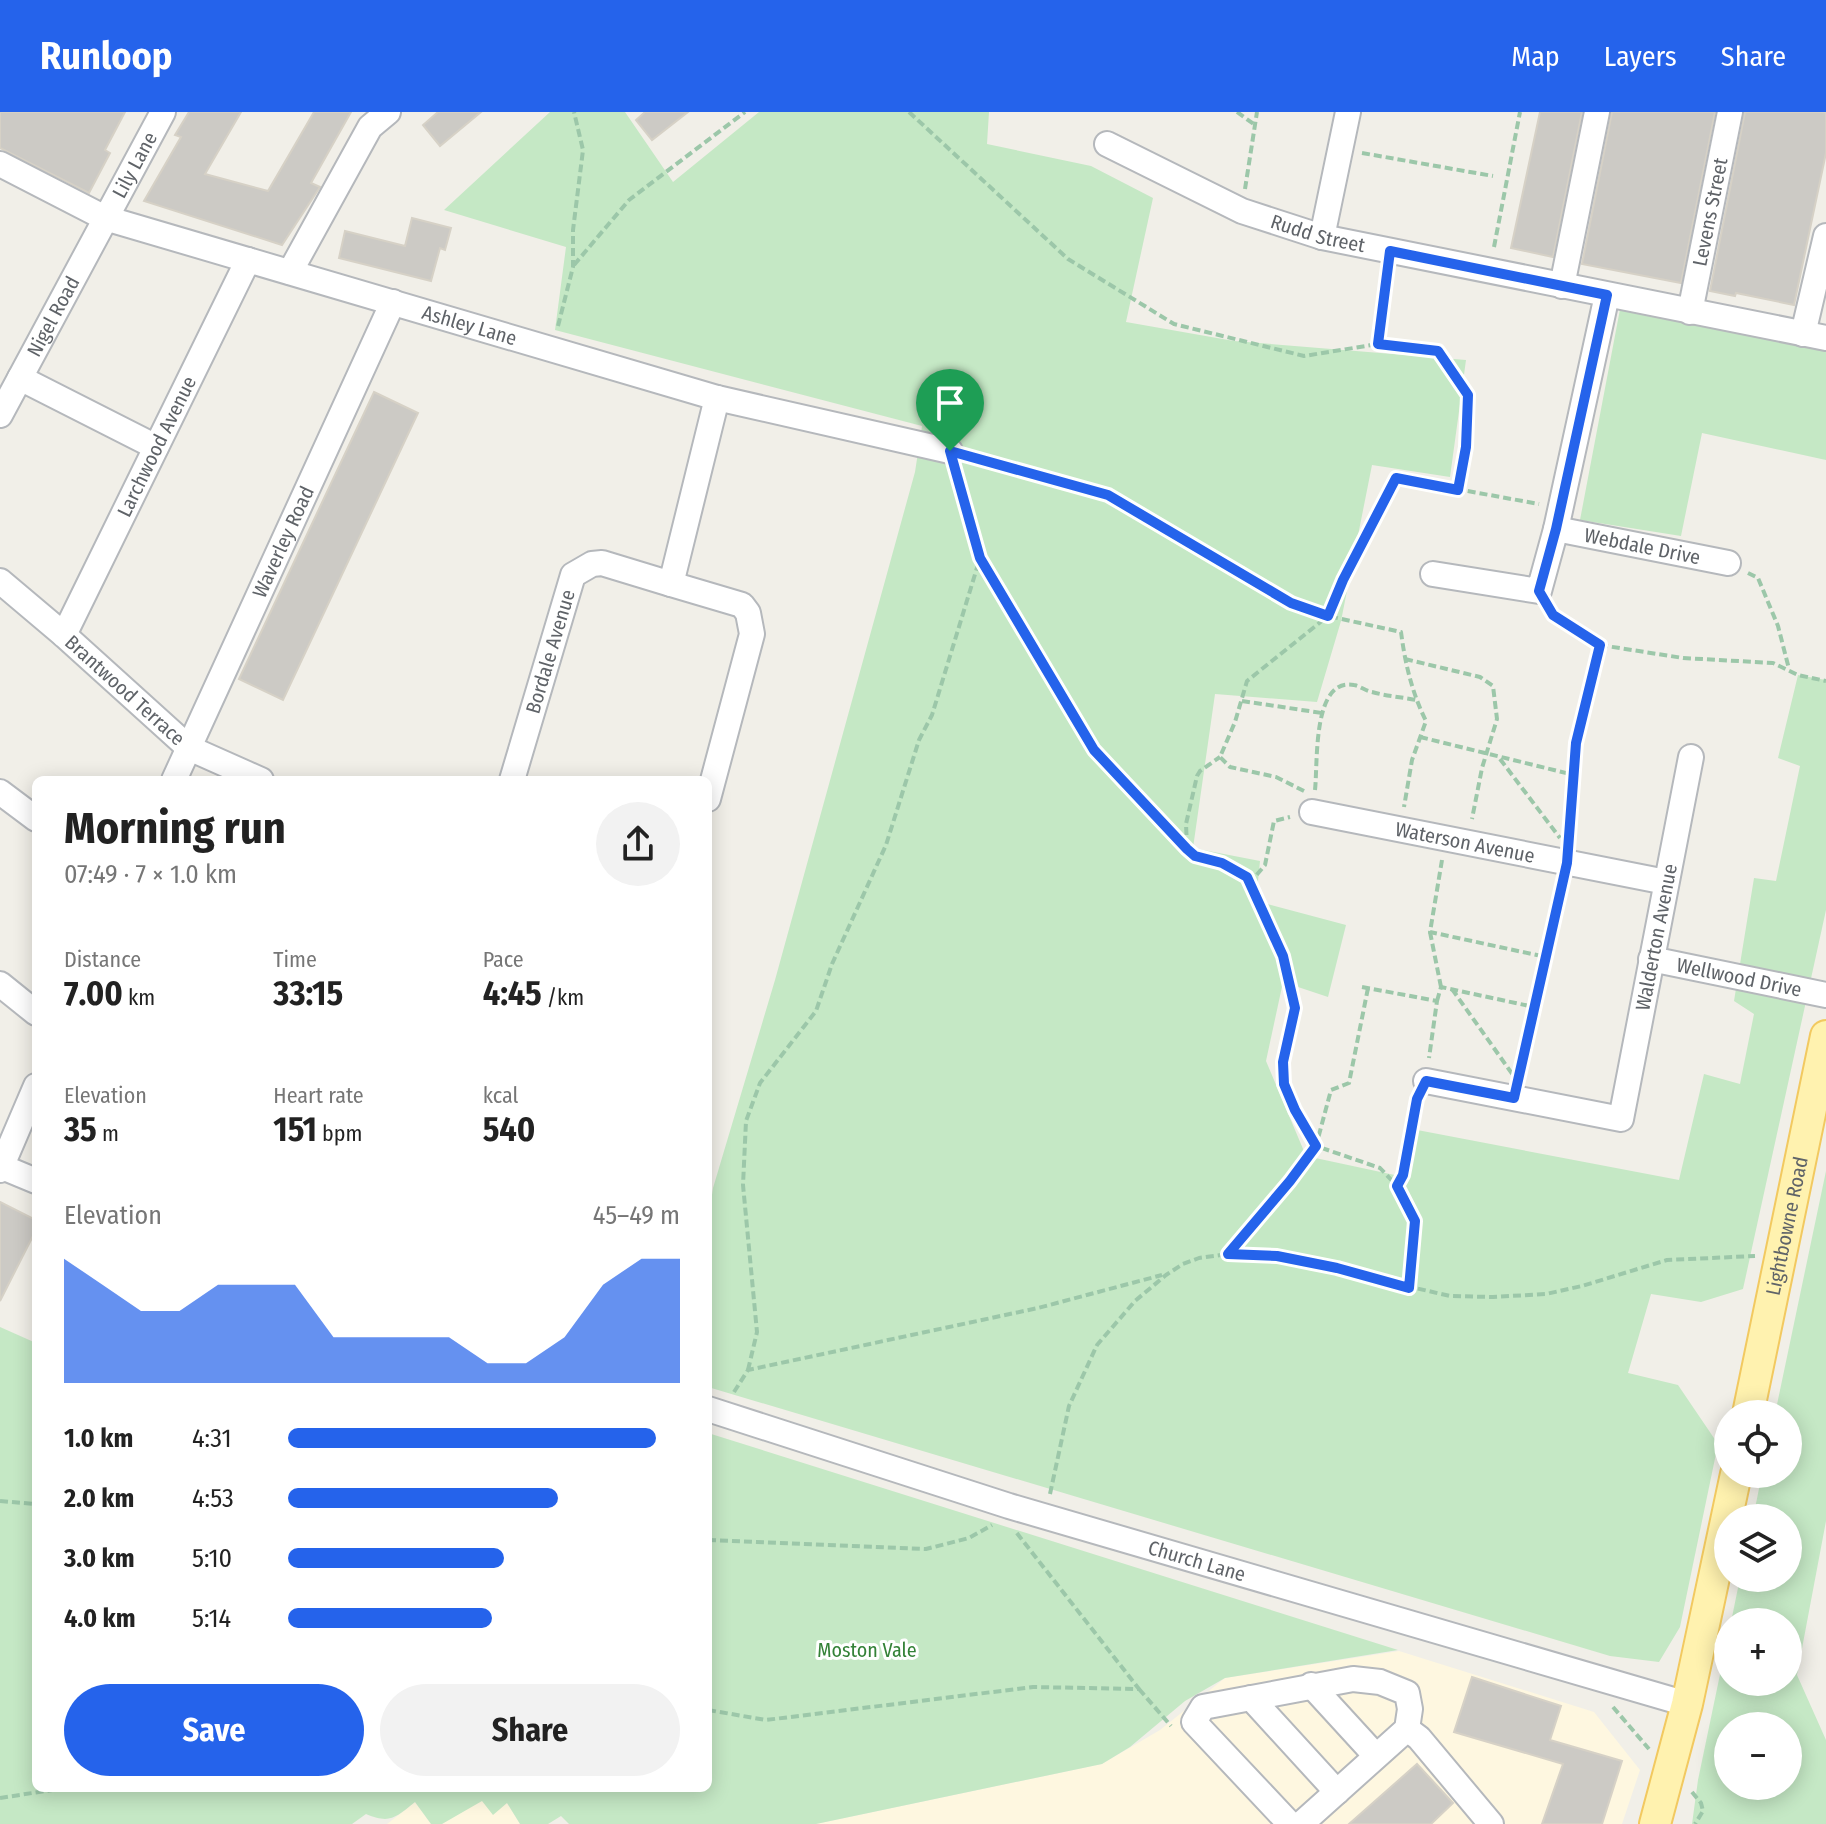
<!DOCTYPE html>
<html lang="en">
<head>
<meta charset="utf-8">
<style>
	:root { --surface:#fff; --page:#f2f2f2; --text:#222; --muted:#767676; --accent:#2563eb }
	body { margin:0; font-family:"Fira Sans Condensed",sans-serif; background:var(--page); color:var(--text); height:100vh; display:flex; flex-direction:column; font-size:30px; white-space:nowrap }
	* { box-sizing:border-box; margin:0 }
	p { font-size:26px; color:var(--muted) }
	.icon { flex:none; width:44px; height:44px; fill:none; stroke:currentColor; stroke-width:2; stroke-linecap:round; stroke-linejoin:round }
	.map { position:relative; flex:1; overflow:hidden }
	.details { position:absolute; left:32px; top:664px; width:680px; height:1016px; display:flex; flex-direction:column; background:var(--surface); border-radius:12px; box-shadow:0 4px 20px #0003 }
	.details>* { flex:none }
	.buttons { position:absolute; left:1714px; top:1288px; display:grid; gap:16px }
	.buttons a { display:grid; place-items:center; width:88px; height:88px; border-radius:50%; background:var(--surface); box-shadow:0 4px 20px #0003; font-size:40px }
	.pin { position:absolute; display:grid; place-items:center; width:68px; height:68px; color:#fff; margin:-82px -34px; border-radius:50% 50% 50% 0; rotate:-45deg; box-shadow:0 0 8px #0007 }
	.pin .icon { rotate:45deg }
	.round { display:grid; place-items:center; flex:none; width:84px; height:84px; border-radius:42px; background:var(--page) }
	.headline { display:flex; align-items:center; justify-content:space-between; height:136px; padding:0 32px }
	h1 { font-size:44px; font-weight:700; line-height:60px }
	.metrics { display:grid; grid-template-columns:repeat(3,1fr); gap:12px; height:136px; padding:8px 32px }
	.metrics div { display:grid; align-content:center }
	.metrics b { font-size:34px; font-weight:700 }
	.metrics small { font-size:22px; font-weight:400 }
	.metrics p { font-size:22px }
	.chart { height:224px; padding:16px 32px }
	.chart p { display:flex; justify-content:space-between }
	.chart svg { width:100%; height:144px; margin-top:8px; fill:var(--accent); opacity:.7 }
	.button { display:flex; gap:16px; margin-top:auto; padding:16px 32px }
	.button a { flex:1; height:92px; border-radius:48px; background:var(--accent); color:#fff; font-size:32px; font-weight:700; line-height:92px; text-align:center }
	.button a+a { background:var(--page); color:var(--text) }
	ul { padding:0 32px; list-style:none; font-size:26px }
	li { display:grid; grid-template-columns:128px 96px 1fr; align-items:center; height:60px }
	li i { height:20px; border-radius:10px; background:var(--accent) }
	header { display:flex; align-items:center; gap:48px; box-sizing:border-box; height:112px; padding:0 40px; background:var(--accent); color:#fff }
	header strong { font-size:38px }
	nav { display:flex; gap:44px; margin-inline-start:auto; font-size:28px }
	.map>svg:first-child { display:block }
</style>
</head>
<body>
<header>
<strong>Runloop</strong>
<nav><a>Map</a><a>Layers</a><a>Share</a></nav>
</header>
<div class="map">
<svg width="1826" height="1712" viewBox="0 0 1826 1712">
	<rect width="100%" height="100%" fill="#f1efe8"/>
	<g fill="#fef7e0">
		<polygon points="1399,1539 1594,1600 1640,1658 1622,1712 816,1712 1102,1652 1160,1618 1225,1566"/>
		<polygon points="482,1688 507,1691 520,1712 442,1712"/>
		<polygon points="415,1690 431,1712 387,1712"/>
	</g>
	<g fill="#c5e8c5" fill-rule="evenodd">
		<polygon points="550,0 625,0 673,70 759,0 989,0 987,32 1091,54 1153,86 1126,210 1234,229 1466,248 1450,365 1372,353 1341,509 1317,590 1215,582 1193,736 1260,749 1256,789 1346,813 1328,885 1283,870 1266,949 1306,1044 1404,1065 1412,1017 1679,1068 1704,962 1740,972 1754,902 1734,889 1754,766 1776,769 1800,654 1778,646 1798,563 1826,568 1826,798 1743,1177 1701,1190 1651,1182 1628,1261 1678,1273 1718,1332 1680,1515 1659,1550 1610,1544 708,1275 708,1110 713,1076 775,868 915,360 922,314 555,218 566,135 444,98"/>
		<polygon points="1621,192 1826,235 1826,348 1702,321 1681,424 1580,408"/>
		<path d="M1826,1059v350l-29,154 29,65v84h-134l6,-44 30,-144v46h60v-60h-57l9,-44h48v-60h-35l9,-44h26v-60h-13zM1788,1614v60h-60v-60z"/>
		<path d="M0,1215l36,16v445h672v-355l690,217 -173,28 -40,23 -55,46 -28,17 -286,60h-247l-8,-8 -13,8h-28l-13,-21 -14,12 -11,-14 -40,23h-11l-16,-22c-20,16 -25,22 -49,12l-14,10h-352z"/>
	</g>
	<g fill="#cccac5" stroke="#d6d1c6" stroke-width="2">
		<polygon points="0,0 125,0 105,38 110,41 89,81 0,36"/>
		<polygon points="189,0 241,0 205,62 268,79 314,0 351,0 311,71 320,75 282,133 144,89 181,25 175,23"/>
		<polygon points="438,0 481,0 440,34 423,13"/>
		<polygon points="645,0 688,0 652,28 636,8"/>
		<polygon points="1540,0 1582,0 1553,145 1511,136"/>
		<polygon points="1612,0 1715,0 1681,171 1582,152"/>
		<polygon points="1745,0 1826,0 1826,41 1794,193 1736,181 1735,184 1710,179"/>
		<polygon points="412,106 451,116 445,138 440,136 431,169 339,146 345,119 405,134"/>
		<polygon points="374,280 418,301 283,588 239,567"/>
		<polygon points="0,1090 36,1108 36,1118 0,1189"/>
		<polygon points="1472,1565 1561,1594 1550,1628 1622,1649 1602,1712 1542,1712 1563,1652 1454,1620"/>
		<polygon points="1417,1652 1453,1691 1431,1712 1349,1712"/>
	</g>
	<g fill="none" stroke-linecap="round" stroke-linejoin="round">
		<g stroke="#b5b8bc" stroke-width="28">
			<g id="minor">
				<path id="s1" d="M1107,32l135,67 80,26 504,101"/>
				<path id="s2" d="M0,52l105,54 612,180 233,53"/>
				<polyline points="1322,125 1348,0"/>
				<polyline points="290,160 370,15 388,0"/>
				<polyline points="1562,174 1597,0"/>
				<path id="s3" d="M1690,200l40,-200"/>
				<polyline points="1803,222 1826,124"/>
				<polyline points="20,266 156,335"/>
				<path id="s4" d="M0,303l163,-303"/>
				<path id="s5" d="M1556,417l172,34"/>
				<polyline points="1433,462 1539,479 1556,417 1607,183"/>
				<path id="s6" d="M0,469l64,54 125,113 72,32"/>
				<polyline points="671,472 742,493 748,501 752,522 708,687"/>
				<path id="s7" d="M64,523l184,-375"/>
				<path id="s8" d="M174,668l219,-478"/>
				<path id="s9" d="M512,668l61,-205 19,-11 10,-1 69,21 46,-186"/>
				<polyline points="0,680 36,707"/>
				<path id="s10" d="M1312,700l354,70"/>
				<path id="s11" d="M1651,847l175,36"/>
				<polyline points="0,872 36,901"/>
				<path id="s12" d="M1426,969l195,38 70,-362"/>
				<polyline points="0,1054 36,1069"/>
				<polyline points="0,1058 36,974"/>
				<path id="s13" d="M708,1297l301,97 678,198"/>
				<polyline points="1311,1573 1376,1644"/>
				<polyline points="1251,1586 1337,1680"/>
				<polyline points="1407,1617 1419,1626 1491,1712"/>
				<polyline points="1290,1712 1194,1610 1203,1595 1353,1567 1380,1570 1407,1581 1410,1597 1407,1617 1301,1712"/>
			</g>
		</g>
		<g stroke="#f2c960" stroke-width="34">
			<g id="major">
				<path id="s14" d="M1748,1302l78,-378"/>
				<polyline points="1655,1712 1687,1592 1736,1362"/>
			</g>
		</g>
		<g stroke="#9cc7a9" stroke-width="4" stroke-dasharray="8 4" stroke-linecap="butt">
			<polyline points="909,0 1068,147 1174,212 1304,244 1378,232 1387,161"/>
			<polyline points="1237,0 1255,13"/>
			<polyline points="1362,41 1493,64"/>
			<polyline points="1245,77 1257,0"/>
			<polyline points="1494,135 1520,0"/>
			<polyline points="574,153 629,88 745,0"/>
			<polyline points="558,214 573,155 573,118 583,38 574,0"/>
			<polyline points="1378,232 1438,239 1468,283 1466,335 1458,378"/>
			<path d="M971,345l137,38 183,108 37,13 73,16c4,31 11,61 25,89l-14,39 -8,47"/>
			<polyline points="980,446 1094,638 1187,737 1195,744 1222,751 1247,765 1283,844 1295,896 1283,950 1284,972 1295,998 1316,1034 1290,1069 1228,1142"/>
			<polyline points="1748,461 1758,466 1778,514 1789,557"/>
			<polyline points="1550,499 1600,533 1576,631 1574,663"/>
			<polyline points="1600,533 1683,546 1773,551 1798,563 1826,569"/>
			<polyline points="1405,547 1480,565 1493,574 1497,607 1482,656 1472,707"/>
			<polyline points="1242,589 1322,601"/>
			<polyline points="1420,625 1574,663 1569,729"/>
			<polyline points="1500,647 1560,726"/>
			<path d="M1315,678c3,-27 -3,-113 39,-105 6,1 12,6 18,7 14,4 29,5 44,8"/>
			<polyline points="1304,679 1276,665 1230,655 1220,645 1235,610 1247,569 1328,504 1343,468 1396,366 1539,392"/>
			<polyline points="1187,735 1186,712 1197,664 1200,659 1220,645"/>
			<polyline points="1442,748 1430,820 1546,845"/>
			<polyline points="1249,772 1265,753 1274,709 1290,705"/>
			<polyline points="1430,820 1441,875"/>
			<polyline points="1362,875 1437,889 1429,946"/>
			<polyline points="1368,876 1349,971 1331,978 1316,1034 1380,1056 1397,1074 1415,1109 1409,1176"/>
			<polyline points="1452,877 1513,963"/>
			<polyline points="1437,889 1441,875 1534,895"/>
			<polyline points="1518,964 1562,774"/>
			<polyline points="1397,1074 1403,1063 1417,989"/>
			<polyline points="748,1258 757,1220 743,1073 746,1009 760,971 816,899 832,852 886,733 919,628 932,603 980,446 956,362"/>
			<polyline points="734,1280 748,1258 1038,1196 1162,1163"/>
			<polyline points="1050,1382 1069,1294 1097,1233 1135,1189 1166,1163 1183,1152 1199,1146 1228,1142 1277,1144 1450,1184 1493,1185 1546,1182 1582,1174 1667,1148 1755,1144"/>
			<polyline points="0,1389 36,1392"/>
			<polyline points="708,1428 926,1437 969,1426 992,1413"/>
			<polyline points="1139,1577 1171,1614"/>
			<polyline points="1613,1595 1649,1637"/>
			<polyline points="708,1598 766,1608 1033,1575 1139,1577 1016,1420"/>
			<polyline points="1692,1680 1701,1691 1703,1699 1695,1712"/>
			<polyline points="0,1686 65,1676"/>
		</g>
		<use href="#minor" stroke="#fff" stroke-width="24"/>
		<use href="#major" stroke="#fff2af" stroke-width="30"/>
	</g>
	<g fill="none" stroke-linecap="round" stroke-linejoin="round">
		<g stroke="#fff" stroke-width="16">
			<polygon id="route" points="1390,139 1607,183 1556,417 1539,479 1553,503 1600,533 1576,631 1567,751 1514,986 1426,969 1417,987 1403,1063 1397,1074 1415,1109 1409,1176 1337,1156 1277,1144 1228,1142 1290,1069 1316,1034 1295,998 1284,972 1283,950 1295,896 1283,844 1247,765 1222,751 1195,744 1187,737 1094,638 980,446 950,339 1108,383 1291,491 1328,504 1343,468 1396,366 1458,378 1466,335 1468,283 1438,239 1378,232"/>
		</g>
		<use href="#route" stroke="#2563eb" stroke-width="10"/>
	</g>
	<g text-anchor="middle" stroke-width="6" stroke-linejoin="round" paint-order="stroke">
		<g font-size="20" fill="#5f6368" stroke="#fff">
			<text dy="7" stroke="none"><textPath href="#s4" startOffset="284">Lily Lane</textPath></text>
			<text dy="7" stroke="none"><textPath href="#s3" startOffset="102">Levens Street</textPath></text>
			<text dy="7" stroke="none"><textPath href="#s1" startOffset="230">Rudd Street</textPath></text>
			<text dy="7" stroke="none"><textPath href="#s4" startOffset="112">Nigel Road</textPath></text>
			<text dy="7" stroke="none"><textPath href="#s2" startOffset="498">Ashley Lane</textPath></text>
			<text dy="7" stroke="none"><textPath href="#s7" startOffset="210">Larchwood Avenue</textPath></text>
			<text dy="7" stroke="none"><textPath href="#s8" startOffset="262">Waverley Road</textPath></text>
			<text dy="7" stroke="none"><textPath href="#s5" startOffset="88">Webdale Drive</textPath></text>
			<text dy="7" stroke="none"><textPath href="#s9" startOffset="134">Bordale Avenue</textPath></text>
			<text dy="7" stroke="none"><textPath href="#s6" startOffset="166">Brantwood Terrace</textPath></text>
			<text dy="7" stroke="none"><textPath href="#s10" startOffset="156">Waterson Avenue</textPath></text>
			<text dy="7" stroke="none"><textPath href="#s12" startOffset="384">Walderton Avenue</textPath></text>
			<text dy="7" stroke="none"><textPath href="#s11" startOffset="90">Wellwood Drive</textPath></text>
			<text dy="7" stroke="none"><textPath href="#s14" startOffset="192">Lightbowne Road</textPath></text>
			<text dy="7" stroke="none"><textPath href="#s13" startOffset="512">Church Lane</textPath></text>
		</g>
		<g font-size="20" fill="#348238" stroke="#fff">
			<text x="867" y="1545">Moston Vale</text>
		</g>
	</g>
</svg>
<div class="buttons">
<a><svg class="icon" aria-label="locate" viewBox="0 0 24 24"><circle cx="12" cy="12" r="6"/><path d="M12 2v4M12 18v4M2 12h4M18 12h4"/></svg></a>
<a><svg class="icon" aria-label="layers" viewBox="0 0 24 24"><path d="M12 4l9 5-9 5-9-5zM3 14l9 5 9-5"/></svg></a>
<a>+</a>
<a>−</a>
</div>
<div class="pin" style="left:950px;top:339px;background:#1e9e55"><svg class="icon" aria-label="arrive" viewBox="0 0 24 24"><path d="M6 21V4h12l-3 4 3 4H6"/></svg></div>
<section class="details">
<div class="headline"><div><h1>Morning run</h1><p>07:49 · 7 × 1.0 km</p></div><a class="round"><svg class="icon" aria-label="share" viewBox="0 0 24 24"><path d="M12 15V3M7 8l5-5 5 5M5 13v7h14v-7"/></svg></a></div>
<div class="metrics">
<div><p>Distance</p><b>7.00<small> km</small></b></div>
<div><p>Time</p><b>33:15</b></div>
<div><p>Pace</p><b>4:45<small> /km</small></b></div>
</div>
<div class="metrics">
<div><p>Elevation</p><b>35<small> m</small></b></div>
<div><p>Heart rate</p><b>151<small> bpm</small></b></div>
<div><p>kcal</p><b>540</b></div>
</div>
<div class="chart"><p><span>Elevation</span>45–49 m</p>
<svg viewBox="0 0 160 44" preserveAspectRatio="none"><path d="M0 44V6L10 14L20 22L30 22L40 14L50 14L60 14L70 30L80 30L90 30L100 30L110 38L120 38L130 30L140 14L150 6L160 6V44z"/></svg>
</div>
<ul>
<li><b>1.0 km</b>4:31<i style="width:94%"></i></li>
<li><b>2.0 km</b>4:53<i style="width:69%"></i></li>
<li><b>3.0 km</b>5:10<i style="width:55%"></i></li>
<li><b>4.0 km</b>5:14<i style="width:52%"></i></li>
</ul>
<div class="button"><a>Save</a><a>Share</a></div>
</section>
</div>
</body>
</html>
